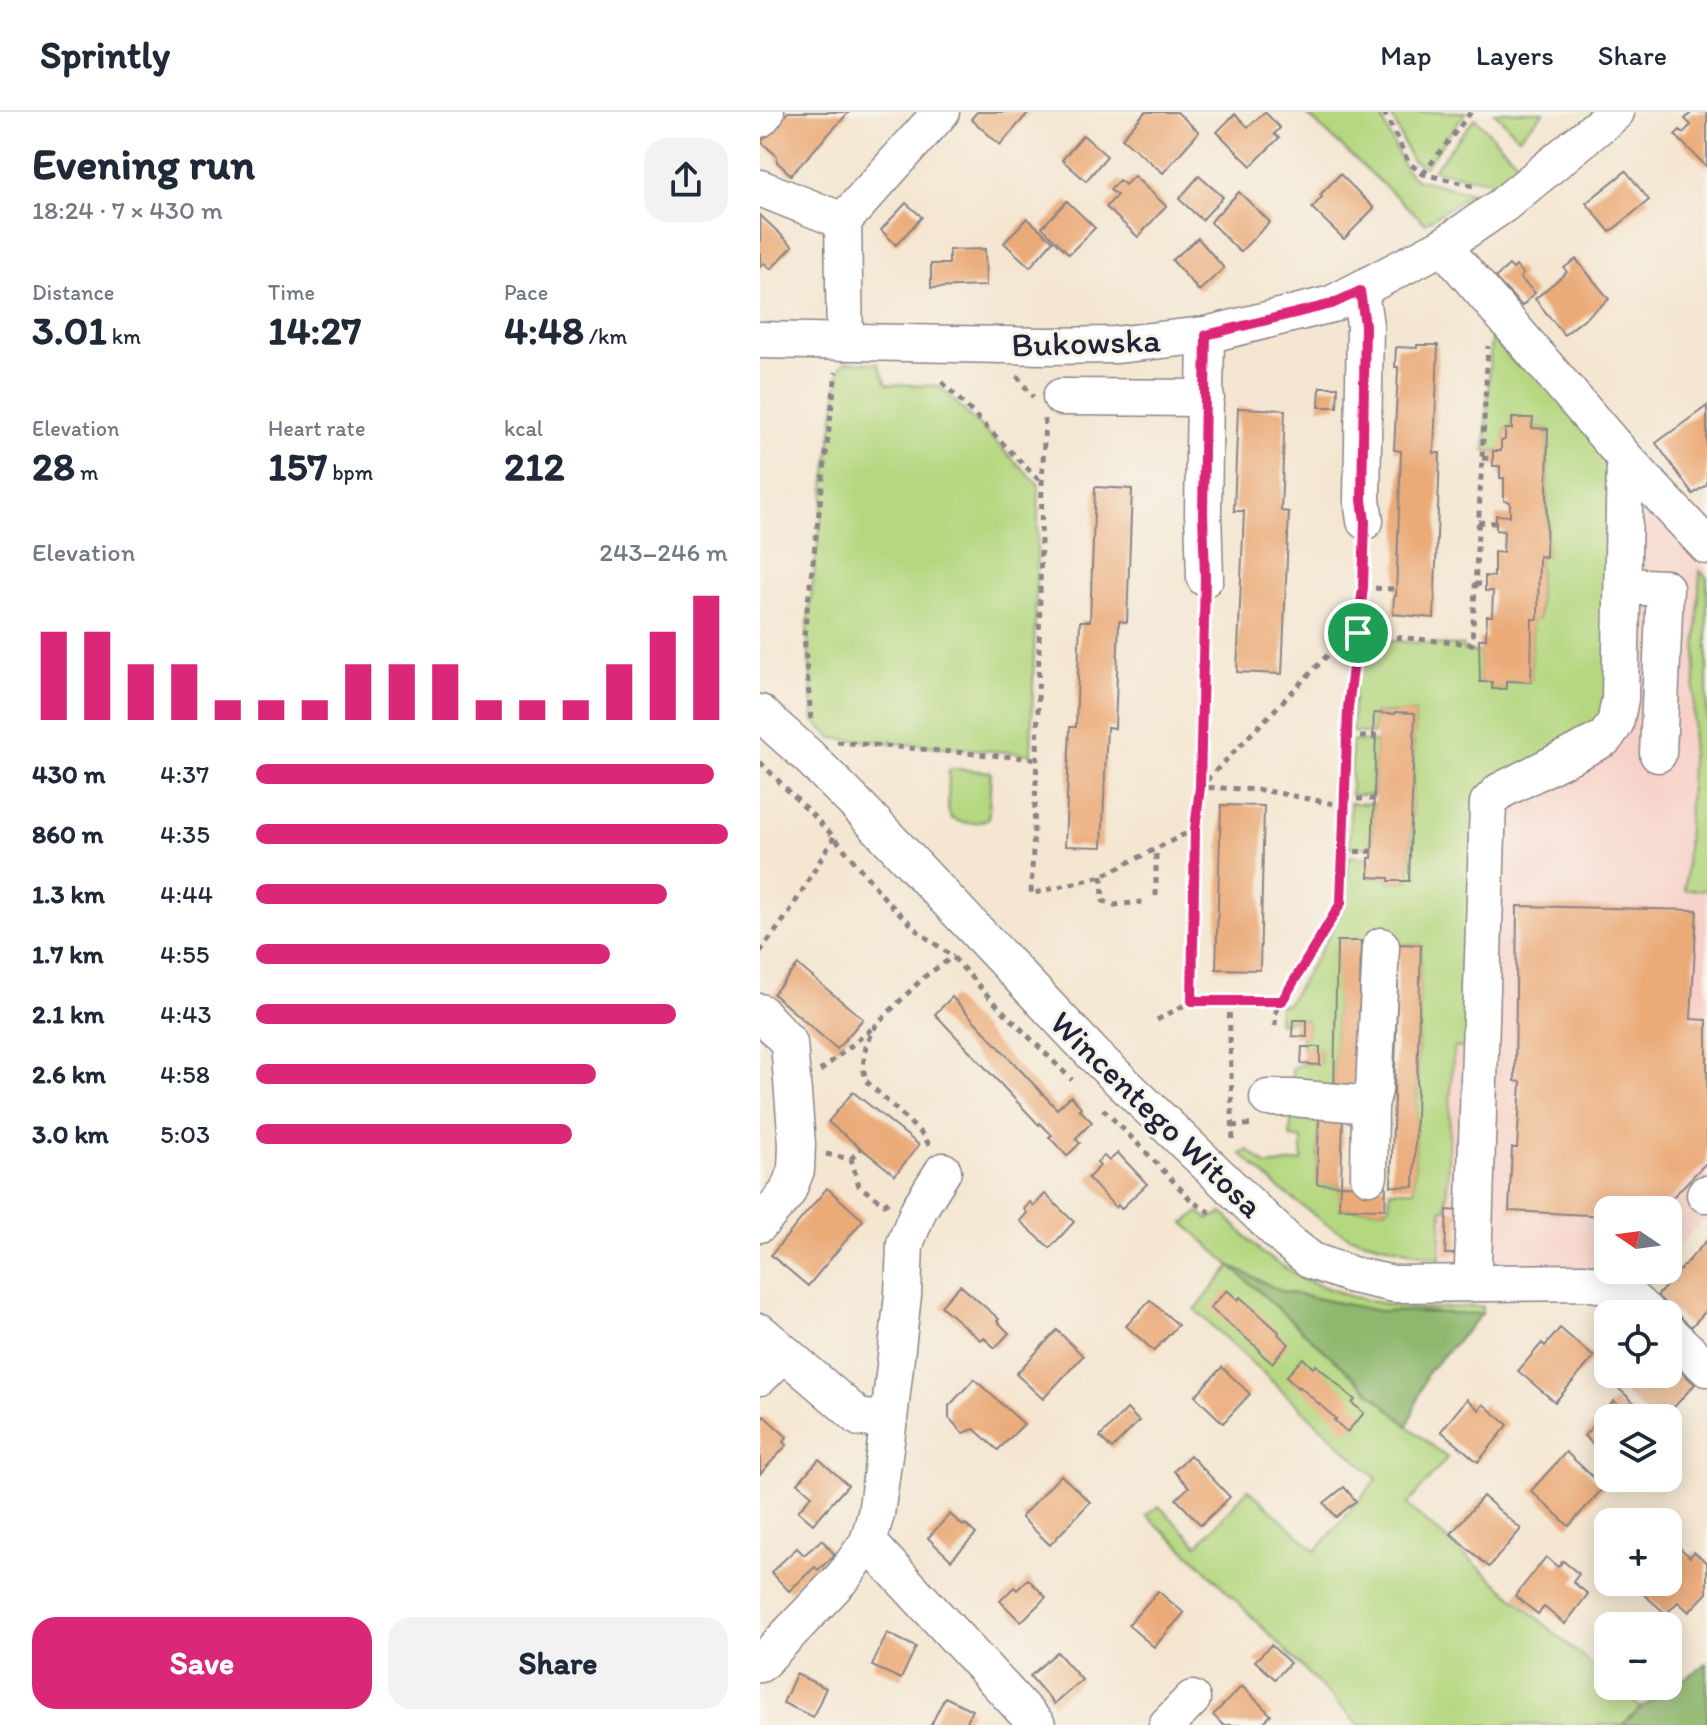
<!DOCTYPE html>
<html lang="en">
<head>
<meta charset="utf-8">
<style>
	:root { --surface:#fff; --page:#f2f2f3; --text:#1f2937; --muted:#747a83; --line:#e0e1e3; --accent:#db2777 }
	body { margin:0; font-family:Itim,sans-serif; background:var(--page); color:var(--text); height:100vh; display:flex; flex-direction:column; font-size:30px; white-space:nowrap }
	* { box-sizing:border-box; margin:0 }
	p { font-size:26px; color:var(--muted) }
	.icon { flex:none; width:44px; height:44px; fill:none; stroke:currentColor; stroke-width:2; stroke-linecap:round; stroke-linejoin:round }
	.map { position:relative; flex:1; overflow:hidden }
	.sheet { display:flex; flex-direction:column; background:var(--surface); width:760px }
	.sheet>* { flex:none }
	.needle { width:52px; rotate:283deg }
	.fabs { position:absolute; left:834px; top:1084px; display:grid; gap:16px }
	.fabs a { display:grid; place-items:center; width:88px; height:88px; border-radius:16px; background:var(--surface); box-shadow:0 4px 20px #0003; font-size:40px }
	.pin { position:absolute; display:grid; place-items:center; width:68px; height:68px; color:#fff; margin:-34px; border:4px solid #fff; border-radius:50%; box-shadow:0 2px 8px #0007 }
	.round { display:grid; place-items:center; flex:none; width:84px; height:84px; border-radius:24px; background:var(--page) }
	.summary { display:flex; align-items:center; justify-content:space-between; height:136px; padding:0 32px }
	h1 { font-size:44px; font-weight:700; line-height:60px }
	.stats { display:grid; grid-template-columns:repeat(3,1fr); gap:12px; height:136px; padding:8px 32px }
	.stats div { display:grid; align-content:center }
	.stats b { font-size:40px; font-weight:700 }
	.stats small { font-size:22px; font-weight:400 }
	.stats p { font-size:22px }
	.chart { height:224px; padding:16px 32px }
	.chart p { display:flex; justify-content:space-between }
	.chart svg { width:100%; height:144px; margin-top:8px; stroke:var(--accent); stroke-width:6 }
	.button { display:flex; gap:16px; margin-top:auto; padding:16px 32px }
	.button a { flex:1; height:92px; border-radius:24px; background:var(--accent); color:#fff; font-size:32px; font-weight:700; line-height:92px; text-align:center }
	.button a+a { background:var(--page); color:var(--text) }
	ul { padding:0 32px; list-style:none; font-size:26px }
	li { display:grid; grid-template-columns:128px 96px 1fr; align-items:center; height:60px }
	li i { height:20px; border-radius:10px; background:var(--accent) }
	header { display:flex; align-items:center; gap:48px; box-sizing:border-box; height:112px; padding:0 40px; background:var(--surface); border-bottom:2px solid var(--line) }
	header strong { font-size:38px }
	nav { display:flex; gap:44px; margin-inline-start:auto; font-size:28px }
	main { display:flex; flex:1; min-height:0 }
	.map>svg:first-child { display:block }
</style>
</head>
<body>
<header>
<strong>Sprintly</strong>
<nav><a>Map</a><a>Layers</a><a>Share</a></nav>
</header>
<main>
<section class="sheet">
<div class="summary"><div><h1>Evening run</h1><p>18:24 · 7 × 430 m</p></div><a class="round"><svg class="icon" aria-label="share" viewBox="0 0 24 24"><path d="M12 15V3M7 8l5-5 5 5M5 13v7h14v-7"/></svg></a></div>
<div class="stats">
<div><p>Distance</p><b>3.01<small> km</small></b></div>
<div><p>Time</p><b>14:27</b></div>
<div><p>Pace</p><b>4:48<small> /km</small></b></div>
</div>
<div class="stats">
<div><p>Elevation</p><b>28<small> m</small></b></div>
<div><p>Heart rate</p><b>157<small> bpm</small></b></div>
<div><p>kcal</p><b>212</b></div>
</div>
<div class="chart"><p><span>Elevation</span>243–246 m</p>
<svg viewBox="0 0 160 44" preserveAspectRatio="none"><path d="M5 44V17M15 44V17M25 44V27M35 44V27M45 44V38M55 44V38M65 44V38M75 44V27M85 44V27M95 44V27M105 44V38M115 44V38M125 44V38M135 44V27M145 44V17M155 44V6"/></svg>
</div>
<ul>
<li><b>430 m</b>4:37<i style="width:97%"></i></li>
<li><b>860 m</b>4:35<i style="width:100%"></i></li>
<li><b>1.3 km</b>4:44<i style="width:87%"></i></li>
<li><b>1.7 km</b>4:55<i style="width:75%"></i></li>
<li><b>2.1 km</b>4:43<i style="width:89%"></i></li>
<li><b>2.6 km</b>4:58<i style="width:72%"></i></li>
<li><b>3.0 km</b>5:03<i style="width:67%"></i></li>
</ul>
<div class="button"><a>Save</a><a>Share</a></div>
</section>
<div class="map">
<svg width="947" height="1613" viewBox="0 0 947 1613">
	<rect width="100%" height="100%" fill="#f7f3e8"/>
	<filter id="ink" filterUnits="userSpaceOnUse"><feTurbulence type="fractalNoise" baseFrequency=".0125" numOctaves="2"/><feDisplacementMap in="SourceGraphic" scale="16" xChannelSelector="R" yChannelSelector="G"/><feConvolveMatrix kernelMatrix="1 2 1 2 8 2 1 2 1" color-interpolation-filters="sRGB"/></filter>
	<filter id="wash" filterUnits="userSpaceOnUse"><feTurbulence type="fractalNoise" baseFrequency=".006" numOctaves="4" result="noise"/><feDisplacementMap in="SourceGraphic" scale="32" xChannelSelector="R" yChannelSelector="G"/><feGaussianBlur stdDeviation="1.8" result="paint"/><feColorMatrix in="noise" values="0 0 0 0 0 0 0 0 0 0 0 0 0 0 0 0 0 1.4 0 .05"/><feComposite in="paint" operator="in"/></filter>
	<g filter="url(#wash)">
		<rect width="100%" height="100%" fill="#f4e6d1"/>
		<polygon fill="#f7d1c8" points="846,346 947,458 947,1103 908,1146 908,1098 848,1098 848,1158 897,1158 889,1167 682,1147 697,684 826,613"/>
		<g fill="#b4d77f" stroke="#6b7c5d" stroke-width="2">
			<polygon points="544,0 619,0 645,57 656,67 712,81 665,111"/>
			<polygon points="630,0 706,0 665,55 651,48"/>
			<polygon points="734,0 784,0 759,25"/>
			<polygon points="715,6 758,51 734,70 673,58"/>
			<polygon points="731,225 759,256 769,247 857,354 848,608 717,685 707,935 694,936 691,969 686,1097 682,1097 680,1147 590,1125 565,1111 521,1078 481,1042 488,1038 507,1054 542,1049 542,1027 530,1025 531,1008 559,1001 557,1071 580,1073 580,1096 625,1097 629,1094 630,1078 654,1078 661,833 578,829 574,979 532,974 532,957 541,952 560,952 560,936 542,935 542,924 547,924 547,908 533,908 518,911 519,893 527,892 562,836 585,794 589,744 609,746 609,765 629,766 629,769 649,769 655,601 614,601 613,622 592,620 593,596 601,528 608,527 703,534 703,538 720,541 720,569 732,570 732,577 745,577 746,569 771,569 772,507 779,507 779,444 786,444 788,317 772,316 772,307 753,306 752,317 745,317 745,328 741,339 725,339"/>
			<polygon points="85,250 118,251 127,272 179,274 279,373 271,642 72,626 54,609 47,517 80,256"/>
			<polygon points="940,459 947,466 947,778 925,778"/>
			<polygon points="592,629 616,630 614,683 591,683"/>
			<path d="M197,657l34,3 -2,40 -1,6c-9,7 -27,6 -37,0l-3,-9 1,-39z"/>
			<polygon points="590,691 614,692 612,735 590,735"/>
			<polygon points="439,1100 448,1107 463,1101 502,1141 543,1167 589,1184 629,1193 657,1197 722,1194 722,1202 618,1199 521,1179 474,1157 648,1314 687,1346 647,1393 848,1567 848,1574 856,1574 881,1596 862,1613 599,1613 436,1448 386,1403 399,1394 438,1433 488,1377 556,1439 617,1367 435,1198 471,1154 424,1111"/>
		</g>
		<g fill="#8fb86e" stroke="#586d54" stroke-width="2">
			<polygon points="471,1154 521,1179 618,1199 722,1202 667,1261 648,1314"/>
			<polygon points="947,1551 947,1613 862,1613 881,1596"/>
		</g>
		<g id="blocks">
			<g fill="#ebab79">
				<polygon points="28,0 89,0 31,63 17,50 17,44 1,30"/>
				<polygon points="217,0 269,0 240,33 211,7"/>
				<polygon points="385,0 417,0 439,20 403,61 362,26"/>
				<polygon points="505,0 520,16 514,22 519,26 491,54 457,20 475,2 488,15"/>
				<polygon points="932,0 947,0 947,55 915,23 920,18 923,21 931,13 925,7"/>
				<polygon points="323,23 347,44 326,69 302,48"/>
				<polygon points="866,59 889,88 850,120 826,91"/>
				<polygon points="580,62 614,96 584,127 552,96 562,85 560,83"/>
				<polygon points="374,64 406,94 378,125 346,95 357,83 350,78 359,68 365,73"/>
				<polygon points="439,64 463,85 442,108 419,87"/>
				<polygon points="479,80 510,110 480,140 450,110"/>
				<polygon points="307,89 335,116 309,142 282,115"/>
				<polygon points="146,91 162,105 136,133 121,118"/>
				<polygon points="0,103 33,134 11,157 4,151 0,155"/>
				<polygon points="267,106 293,129 270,155 244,131"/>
				<polygon points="438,126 464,156 439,179 412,148"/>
				<polygon points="225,137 226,174 171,176 171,152 189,152 189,138"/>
				<polygon points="816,147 849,187 804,223 775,187 807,160 804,156"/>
				<polygon points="749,153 753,157 756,154 763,162 760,166 775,181 762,194 735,166"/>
				<polygon points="657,233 678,233 674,341 680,341 674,506 633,502 634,484 636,484 641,339 634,338 638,259 638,255 635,255 636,235 657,236"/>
				<polygon points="560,275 578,275 577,295 559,295"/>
				<polygon points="947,294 947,372 933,382 896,331"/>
				<polygon points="478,296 525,298 521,399 529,400 522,562 477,560 484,399 474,399"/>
				<polygon points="752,306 773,306 772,316 788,317 786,445 779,444 778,507 772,507 771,570 746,569 746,577 732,577 732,570 720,570 719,527 726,527 727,504 732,504 733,479 725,479 725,464 734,465 734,440 743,441 744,419 736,418 736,403 750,404 750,390 744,389 744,366 740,366 740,354 733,354 733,339 741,339 741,329 745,328 745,317 752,317"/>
				<polygon points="335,375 372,377 367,510 359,509 355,616 347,615 342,735 305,734 310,615 316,615 320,509 330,509"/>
				<polygon points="635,600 655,601 649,769 629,769 629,766 609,765 609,746 612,746 616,622 613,622 614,601 635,602"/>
				<polygon points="461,693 504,694 500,858 456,857"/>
				<polygon points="757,794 937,798 931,907 947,908 947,1050 900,1098 848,1098 848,1104 749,1099 752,1036 757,1036 761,970 755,969"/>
				<polygon points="577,829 601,829 598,979 574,979"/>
				<polygon points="639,832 661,833 654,1075 631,1074"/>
				<polygon points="38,853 103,907 77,937 13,882"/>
				<polygon points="192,885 297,997 311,984 321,995 319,997 332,1010 315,1027 320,1031 307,1044 289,1025 292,1023 280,1011 279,1013 175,902"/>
				<polygon points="533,908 547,908 547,925 532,924"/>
				<polygon points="542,935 560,935 560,953 541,952"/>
				<polygon points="93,980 159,1033 135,1063 68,1010"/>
				<polygon points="559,1004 583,1005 581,1073 557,1072"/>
				<polygon points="358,1041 387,1072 361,1097 358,1093 356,1096 328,1066 340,1054 337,1050 344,1044 349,1049"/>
				<polygon points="580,1073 626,1074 625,1097 579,1096"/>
				<polygon points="67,1076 103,1108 48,1174 11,1143"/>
				<polygon points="285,1082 314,1110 290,1136 260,1109 267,1101 264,1097 270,1090 274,1094"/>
				<polygon points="687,1098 699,1099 698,1142 685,1142"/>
				<polygon points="947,1128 947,1198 931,1215 897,1184"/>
				<polygon points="200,1173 239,1207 237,1209 249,1221 235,1236 223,1225 220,1228 181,1194"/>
				<polygon points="467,1178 478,1188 480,1185 519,1220 518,1222 529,1232 512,1251 499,1240 500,1238 450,1196"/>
				<polygon points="390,1188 418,1213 394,1239 366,1214"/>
				<polygon points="800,1216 834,1245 795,1290 758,1259 782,1231 785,1234"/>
				<polygon points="297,1218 323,1244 283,1287 256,1262"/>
				<polygon points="543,1246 553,1256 556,1253 595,1288 592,1291 604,1301 587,1320 574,1308 576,1307 539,1274 538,1276 526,1265"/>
				<polygon points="908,1248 935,1272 904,1306 891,1306 858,1276 870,1262 908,1262"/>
				<polygon points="462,1255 490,1282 463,1311 435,1284"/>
				<polygon points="214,1267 264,1312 238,1338 214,1317 203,1321 189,1306 189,1294"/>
				<polygon points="707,1287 719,1298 723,1292 748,1313 718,1350 681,1319"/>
				<polygon points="854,1289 873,1306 848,1306 848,1345 824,1324"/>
				<polygon points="367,1297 379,1309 352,1337 340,1325"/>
				<polygon points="4,1304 27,1325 24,1330 27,1333 0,1362 0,1306 2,1307"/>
				<polygon points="806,1340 844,1375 809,1414 771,1379"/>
				<polygon points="430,1343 470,1385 441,1413 416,1387 429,1375 414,1359"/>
				<polygon points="59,1347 88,1373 53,1412 38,1399 52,1383 38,1371"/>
				<polygon points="301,1363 330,1390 290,1433 261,1405"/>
				<polygon points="584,1375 596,1389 576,1405 564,1391"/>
				<polygon points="723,1384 761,1417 729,1455 691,1422"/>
				<polygon points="190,1402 203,1414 205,1412 216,1422 191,1448 168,1426"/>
				<polygon points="62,1428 75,1443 58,1458 55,1455 29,1479 11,1460 37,1436 44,1443"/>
				<polygon points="919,1435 930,1445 934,1440 947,1451 947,1481 929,1500 918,1490 906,1502 880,1479 888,1470 908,1470 908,1448"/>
				<polygon points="786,1445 798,1455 803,1449 819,1462 813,1470 828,1482 805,1512 784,1495 778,1502 755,1484"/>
				<polygon points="268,1467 286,1485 261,1510 240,1489 254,1475 257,1478"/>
				<polygon points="398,1479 424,1501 394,1535 368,1513"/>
				<polygon points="127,1521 156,1535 141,1567 112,1554"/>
				<polygon points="511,1533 530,1551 515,1567 495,1549"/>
				<polygon points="297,1540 322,1568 294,1592 270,1564"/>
				<polygon points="36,1562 66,1576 53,1605 23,1591"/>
				<polygon points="482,1574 511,1603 501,1613 463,1613 453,1603"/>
				<polygon points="185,1585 212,1598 205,1613 171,1613"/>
			</g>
		</g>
	</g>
	<g filter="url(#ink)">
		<use href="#blocks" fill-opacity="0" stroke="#8b8486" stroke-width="2"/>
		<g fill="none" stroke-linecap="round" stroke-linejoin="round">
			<g stroke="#8b8486" stroke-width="39">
				<g id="minor">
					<polyline points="0,7 6,0"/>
					<polyline points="0,76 83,109"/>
					<polyline points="683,134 865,346 947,434"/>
					<polyline points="600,179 605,213 602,388 605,409"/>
					<polyline points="0,228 287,234 355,233 446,223 572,192 683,134 743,93 856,0"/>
					<polyline points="85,230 83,109 181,0"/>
					<polyline points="301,285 446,286"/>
					<polyline points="445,466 443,400 446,223"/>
					<polyline points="863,474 905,476 898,642"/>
					<polyline points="0,601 48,644 99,695 334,943 528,1130 552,1149 592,1163 634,1172 824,1170 858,1175 888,1202"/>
					<polyline points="0,900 29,931 37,1032 36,1058 27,1081 0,1112"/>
					<polyline points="508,986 533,986 610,993 614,978 621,834"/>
					<polyline points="609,1064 610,993"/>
					<polyline points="945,1082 947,1082"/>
					<polyline points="714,1170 713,1154 728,691 740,679 845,626 855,612 860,587 865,346"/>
					<polyline points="0,1220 100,1306 129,1307"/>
					<polyline points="908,1220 947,1256"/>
					<polyline points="0,1265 24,1241"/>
					<polyline points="108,1430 277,1613"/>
					<polyline points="0,1552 84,1464 108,1430 116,1402 129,1307 143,1183 145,1132 159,1097 183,1059"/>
					<polyline points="407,1613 432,1587"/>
				</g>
			</g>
			<g stroke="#8b8486" stroke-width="5" stroke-dasharray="6 6" stroke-linecap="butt">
				<polyline points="624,0 649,51 663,62 718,75"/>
				<polyline points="663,62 711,0"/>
				<polyline points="257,264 273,285"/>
				<polyline points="182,270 282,371"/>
				<polyline points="285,307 282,372 277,647 271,782 342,764 435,717"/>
				<polyline points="722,346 733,347"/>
				<polyline points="718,410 736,411"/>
				<polyline points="715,472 725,472"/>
				<polyline points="603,476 636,477"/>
				<polyline points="51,607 44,523 76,260"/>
				<polyline points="588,625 616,625"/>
				<polyline points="77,630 277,647"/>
				<polyline points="0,650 74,725 127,789 159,820 193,845 227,883 312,968"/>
				<polyline points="585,687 614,687"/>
				<polyline points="585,694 502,678 440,675 589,521 712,532 728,234"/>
				<polyline points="583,740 612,739"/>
				<polyline points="342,764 343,789 354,793 382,790"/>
				<polyline points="396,784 396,737"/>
				<polyline points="0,840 29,801 74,725"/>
				<polyline points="432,889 435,717 440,675 444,494"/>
				<polyline points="469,889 473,1032"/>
				<polyline points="397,908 432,889 522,889 581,791 588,596 603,476 604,438"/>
				<polyline points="515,914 517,889"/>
				<polyline points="60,959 114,915"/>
				<polyline points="343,997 382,1036 433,1090 449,1100 455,1099"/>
				<polyline points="472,1014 495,1012"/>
				<polyline points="169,1033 164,1024 106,969 103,955 106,934 116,913 164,865 194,844"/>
				<polyline points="66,1042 91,1047 99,1074 124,1092 129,1089"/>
				<polyline points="91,1047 101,1036"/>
			</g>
			<use href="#minor" stroke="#fff" stroke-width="36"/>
		</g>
	</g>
	<g fill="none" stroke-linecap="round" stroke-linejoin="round" filter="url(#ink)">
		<g stroke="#fff" stroke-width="16">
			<polygon id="route" points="600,179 605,213 602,388 605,409 603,476 588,596 581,791 522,889 432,889 435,717 440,675 445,466 443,400 446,223 572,192"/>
		</g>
		<use href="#route" stroke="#db2777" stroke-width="10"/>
	</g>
	<g text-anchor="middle" stroke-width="6" stroke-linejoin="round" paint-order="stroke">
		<g font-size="34" fill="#22223b" stroke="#f7f3e8">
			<text transform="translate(326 230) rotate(-2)" y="12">Bukowska</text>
			<text transform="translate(397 1002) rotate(44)" y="12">Wincentego Witosa</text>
		</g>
	</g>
</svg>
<div class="fabs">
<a><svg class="needle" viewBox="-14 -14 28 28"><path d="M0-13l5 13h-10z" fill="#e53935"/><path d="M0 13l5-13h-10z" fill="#747a83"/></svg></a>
<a><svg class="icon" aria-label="locate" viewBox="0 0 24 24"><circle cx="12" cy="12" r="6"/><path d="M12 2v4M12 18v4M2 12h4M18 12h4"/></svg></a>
<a><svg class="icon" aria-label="layers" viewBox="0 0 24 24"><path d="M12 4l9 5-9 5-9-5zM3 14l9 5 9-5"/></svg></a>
<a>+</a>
<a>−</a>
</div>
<div class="pin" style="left:598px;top:521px;background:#1e9e55"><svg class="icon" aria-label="arrive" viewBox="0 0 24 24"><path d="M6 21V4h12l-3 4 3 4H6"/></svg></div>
</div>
</main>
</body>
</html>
